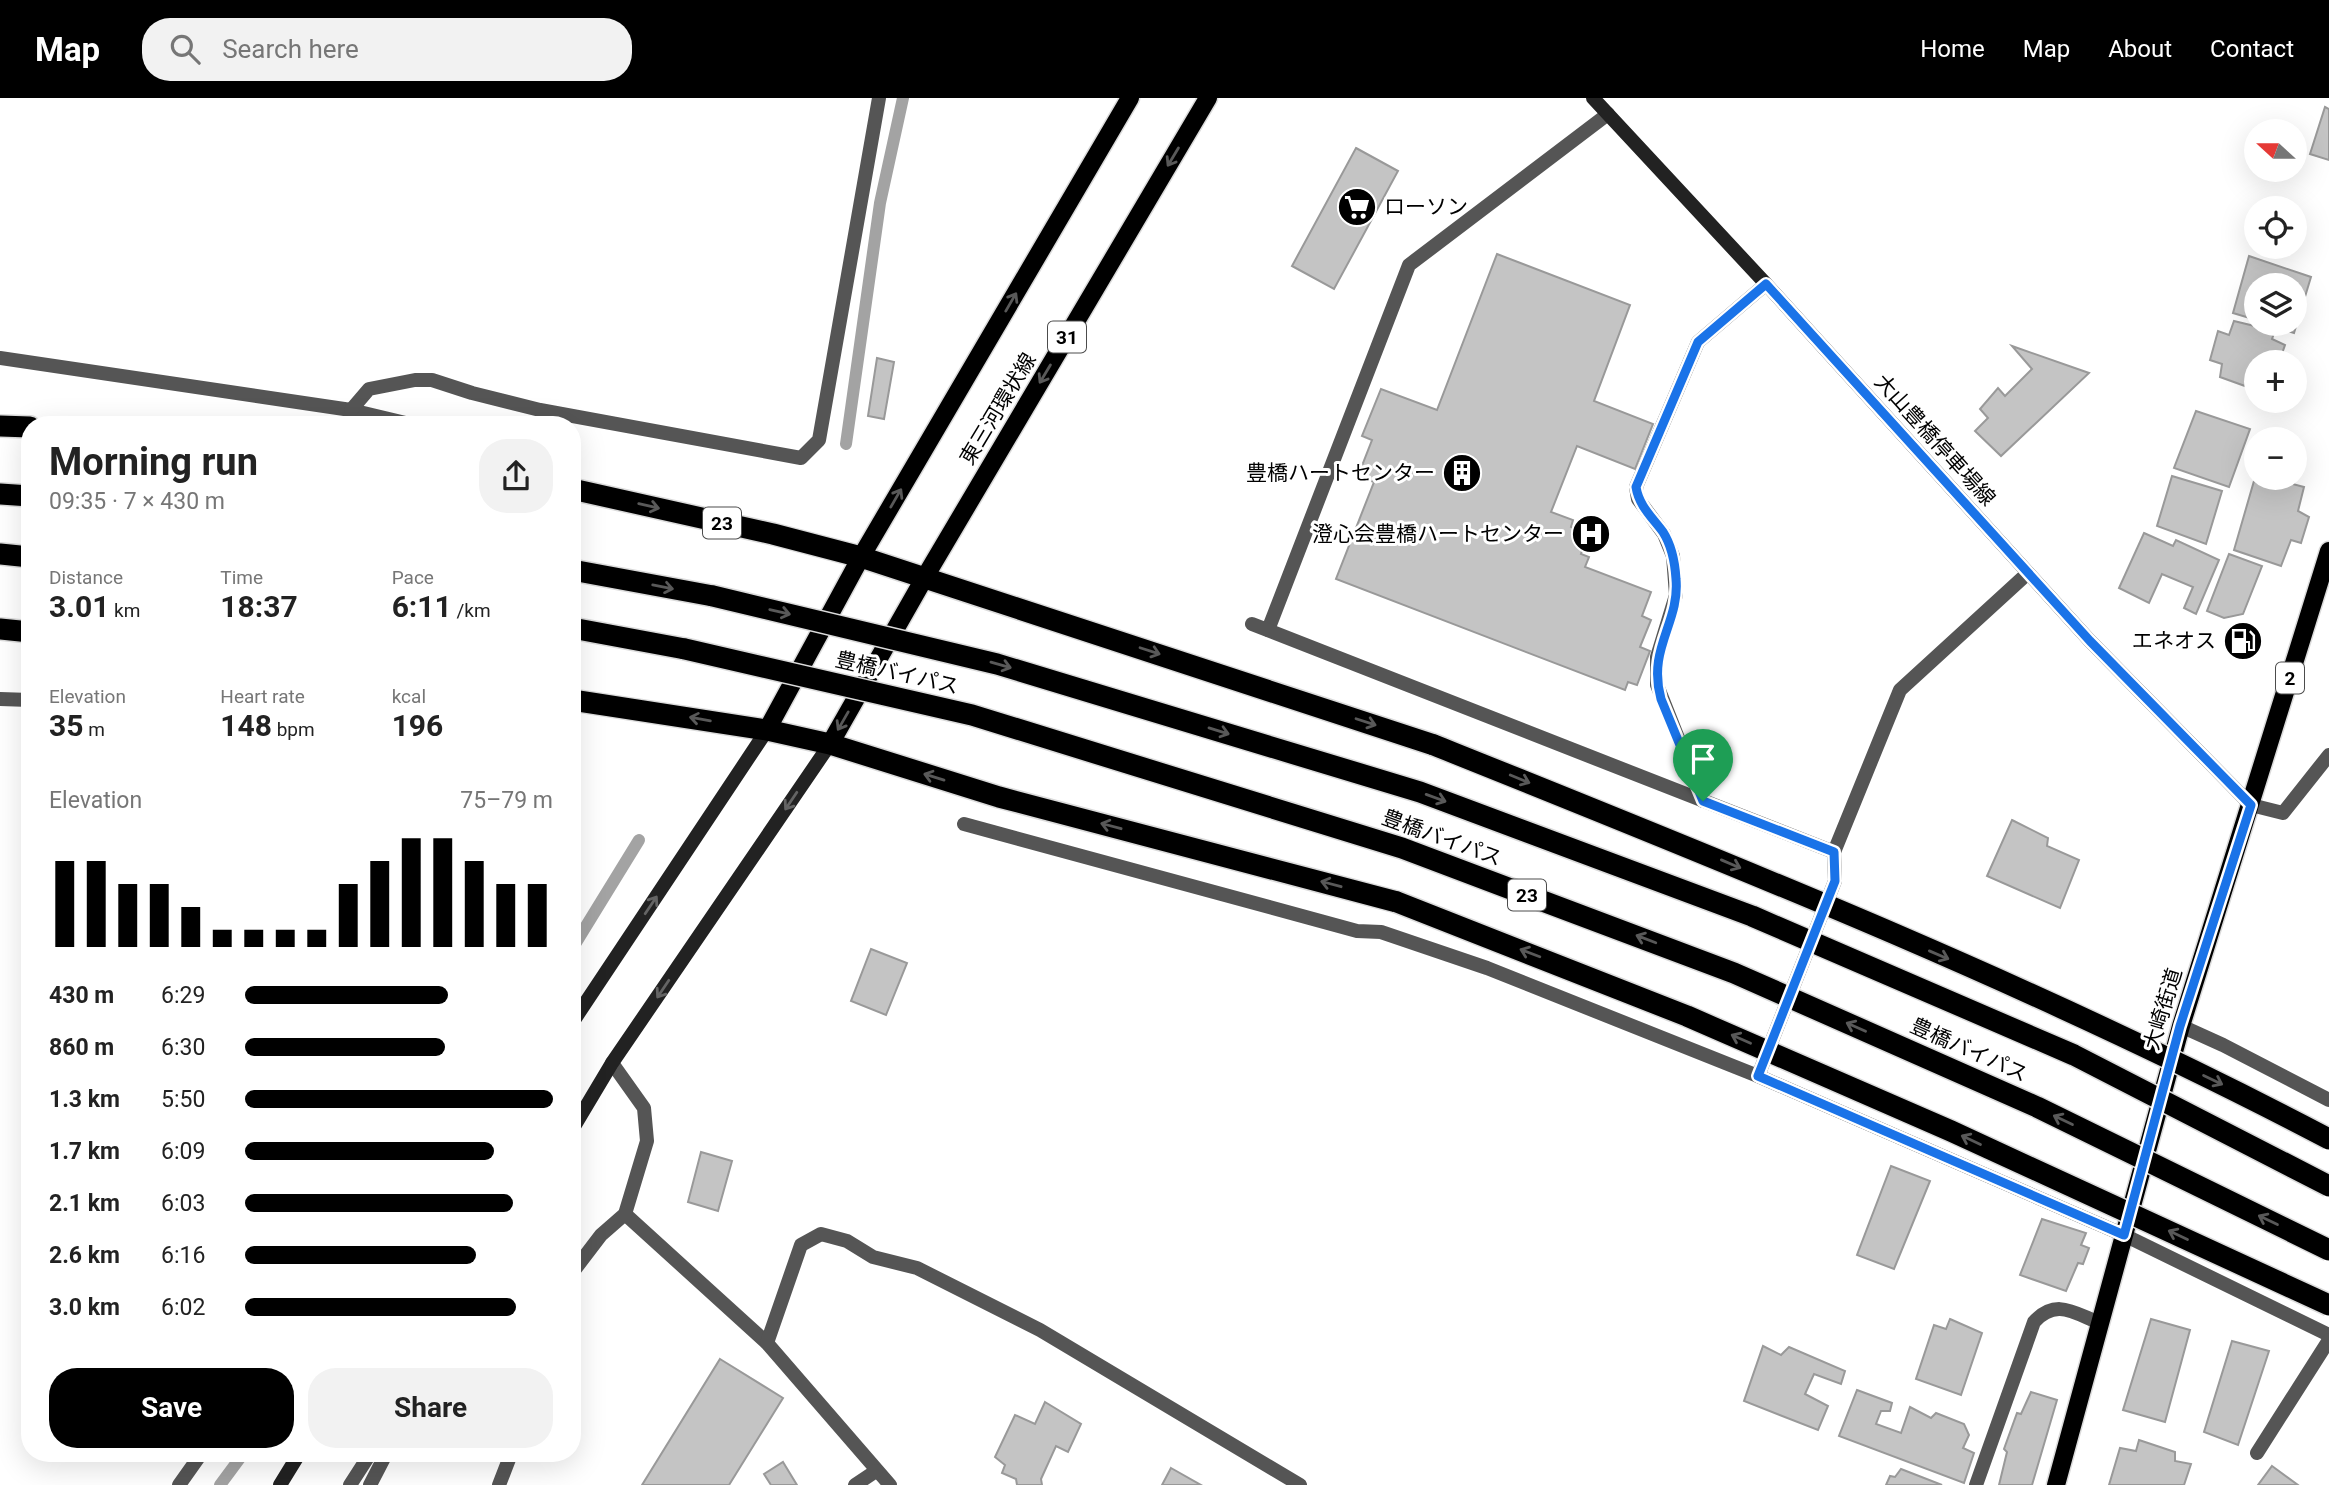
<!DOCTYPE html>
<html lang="en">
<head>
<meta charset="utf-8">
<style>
	:root { --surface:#fff; --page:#f2f2f2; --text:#222; --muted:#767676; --accent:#000 }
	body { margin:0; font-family:Roboto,"Noto Sans JP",sans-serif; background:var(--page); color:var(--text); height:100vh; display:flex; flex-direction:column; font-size:26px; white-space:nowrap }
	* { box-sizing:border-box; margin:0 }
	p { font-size:23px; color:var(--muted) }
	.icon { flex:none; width:38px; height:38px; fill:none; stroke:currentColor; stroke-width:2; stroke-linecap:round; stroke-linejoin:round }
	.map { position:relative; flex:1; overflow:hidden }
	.panel { position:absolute; left:21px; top:318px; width:560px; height:1046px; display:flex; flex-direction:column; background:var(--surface); border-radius:28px; box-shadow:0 7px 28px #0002 }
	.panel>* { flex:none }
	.needle { width:46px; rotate:291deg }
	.tools { position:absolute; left:2244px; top:21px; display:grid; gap:14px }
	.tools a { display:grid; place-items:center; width:63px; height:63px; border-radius:50%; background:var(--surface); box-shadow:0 7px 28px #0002; font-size:35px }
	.pin { position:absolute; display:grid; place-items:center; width:60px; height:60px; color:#fff; margin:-72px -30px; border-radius:50% 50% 50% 0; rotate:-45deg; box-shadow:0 0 7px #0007 }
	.pin .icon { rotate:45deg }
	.round { display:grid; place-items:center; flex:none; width:74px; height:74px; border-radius:28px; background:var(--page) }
	.summary { display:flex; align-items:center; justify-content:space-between; height:119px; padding:0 28px }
	h1 { font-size:38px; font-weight:700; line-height:52px }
	.stats { display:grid; grid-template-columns:repeat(3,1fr); gap:10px; height:119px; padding:7px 28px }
	.stats div { display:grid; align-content:center }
	.stats b { font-size:30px; font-weight:700 }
	.stats small { font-size:19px; font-weight:400 }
	.stats p { font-size:19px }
	.chart { height:196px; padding:14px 28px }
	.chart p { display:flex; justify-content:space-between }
	.chart svg { width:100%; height:126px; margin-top:7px; stroke:var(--accent); stroke-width:6 }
	.action { display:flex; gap:14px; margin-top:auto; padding:14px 28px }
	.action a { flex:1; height:80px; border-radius:28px; background:var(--accent); color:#fff; font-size:28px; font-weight:700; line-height:80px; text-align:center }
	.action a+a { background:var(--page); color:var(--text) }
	ul { padding:0 28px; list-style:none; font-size:23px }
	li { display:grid; grid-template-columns:112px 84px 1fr; align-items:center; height:52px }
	li i { height:18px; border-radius:9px; background:var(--accent) }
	header { display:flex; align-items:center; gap:42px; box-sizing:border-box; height:98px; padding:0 35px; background:var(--accent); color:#fff }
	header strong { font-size:33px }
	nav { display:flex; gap:38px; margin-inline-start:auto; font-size:24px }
	.search { width:490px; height:63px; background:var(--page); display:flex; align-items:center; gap:18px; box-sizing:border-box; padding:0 24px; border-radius:28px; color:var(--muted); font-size:26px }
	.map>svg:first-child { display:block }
</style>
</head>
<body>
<header>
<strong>Map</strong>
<div class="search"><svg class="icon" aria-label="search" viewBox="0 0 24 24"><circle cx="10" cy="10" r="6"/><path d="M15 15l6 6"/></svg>Search here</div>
<nav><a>Home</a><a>Map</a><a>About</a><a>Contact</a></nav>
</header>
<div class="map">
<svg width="2329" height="1387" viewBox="0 0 2329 1387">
	<rect width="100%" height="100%" fill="#fff"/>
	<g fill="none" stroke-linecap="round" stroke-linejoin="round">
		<g stroke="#a3a3a3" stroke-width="12">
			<polyline points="846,346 880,105 903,0"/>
			<polyline points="572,851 639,742"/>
			<polyline points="220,1387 243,1356"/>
		</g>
	</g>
	<g fill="#c4c4c4" stroke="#999" stroke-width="2">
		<polygon points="2325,9 2329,11 2329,62 2310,56"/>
		<polygon points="1356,50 1398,73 1334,191 1292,168"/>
		<polygon points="1497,156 1630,207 1594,303 1653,326 1635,371 1577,348 1551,414 1573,422 1571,429 1579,432 1575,443 1584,447 1581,456 1589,459 1585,469 1651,494 1642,518 1651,522 1640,549 1650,553 1637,587 1628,584 1625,592 1336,481 1374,384 1358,378 1372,342 1362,338 1381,291 1437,312"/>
		<polygon points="2249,158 2311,179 2294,235 2266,226 2294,226 2294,187 2256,187 2256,222 2233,215"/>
		<polygon points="2234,223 2275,233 2272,241 2285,247 2279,264 2256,264 2256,292 2220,279 2222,266 2210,262 2218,233 2229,237"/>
		<polygon points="2012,248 2089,275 2001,358 1975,333 1988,320 1980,311 1998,290 2005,298 2032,271"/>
		<polygon points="877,260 894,264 884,321 868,318"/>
		<polygon points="2196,313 2250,331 2229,389 2174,370"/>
		<polygon points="2256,376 2256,380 2270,380 2304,389 2298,413 2309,419 2301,445 2291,442 2281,468 2234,452"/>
		<polygon points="2172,378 2222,393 2206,446 2157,428"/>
		<polygon points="2144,435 2173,448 2176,442 2219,462 2196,516 2184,510 2193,489 2162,476 2149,505 2119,490"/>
		<polygon points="2229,456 2262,468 2243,516 2224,520 2207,513"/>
		<polygon points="2012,722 2048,740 2047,748 2079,762 2060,810 1987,778"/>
		<polygon points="871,851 907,865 886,917 851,903"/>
		<polygon points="701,1054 732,1063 718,1113 688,1104"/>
		<polygon points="1891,1068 1930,1083 1894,1171 1857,1157"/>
		<polygon points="2042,1121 2086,1135 2081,1147 2089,1150 2083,1166 2078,1165 2066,1193 2020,1177"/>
		<polygon points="1950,1221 1982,1235 1961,1297 1916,1281 1934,1227 1946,1231"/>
		<polygon points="2151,1221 2190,1232 2165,1324 2123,1312"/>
		<polygon points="2232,1243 2269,1253 2238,1347 2204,1334"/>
		<polygon points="1763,1248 1781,1257 1789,1249 1845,1273 1841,1286 1814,1276 1805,1296 1828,1308 1818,1332 1744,1303"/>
		<polygon points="720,1261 783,1300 729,1387 642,1387"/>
		<polygon points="1857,1292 1892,1305 1890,1313 1881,1313 1876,1326 1901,1335 1910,1309 1931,1320 1936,1315 1964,1326 1969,1337 1963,1350 1974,1355 1964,1385 1839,1338"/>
		<polygon points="2031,1294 2057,1302 2032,1387 1999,1387 2007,1354 2004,1351 2017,1315 2021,1316"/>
		<polygon points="1045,1304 1081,1326 1068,1354 1056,1348 1041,1381 1042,1387 1017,1387 1016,1381 1002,1375 1005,1367 995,1359 1015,1317 1035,1326"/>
		<polygon points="2139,1342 2175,1354 2175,1363 2191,1366 2184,1387 2109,1387 2120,1350 2136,1353"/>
		<polygon points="783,1364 797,1387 771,1387 764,1376"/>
		<polygon points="2272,1368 2298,1387 2258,1387"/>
		<polygon points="1171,1370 1201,1387 1162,1387"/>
		<polygon points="1901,1371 1942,1387 1886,1387 1890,1378 1895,1379"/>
	</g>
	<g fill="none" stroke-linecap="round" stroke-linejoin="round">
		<g stroke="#dbdbdb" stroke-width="21">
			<g id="primary">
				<polyline points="767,632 861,459 1130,0"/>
				<polyline points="830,646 925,479 1208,0"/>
				<polyline points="2056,1387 2181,928 2329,453"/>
			</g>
		</g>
		<g stroke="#dbdbdb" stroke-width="24">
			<g id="highway">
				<polyline points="0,328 30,329"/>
				<polyline points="572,391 773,436 861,459 1434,647"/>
				<polyline points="0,396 30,398"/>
				<polyline points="0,456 30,459"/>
				<polyline points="572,472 713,498"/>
				<polyline points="572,530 685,551"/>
				<polyline points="0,531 30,534"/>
				<polyline points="572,602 767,632 830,646 999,699 1397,804"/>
			</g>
		</g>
		<g stroke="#555" stroke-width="14">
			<polyline points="1268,532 1409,167 1608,16"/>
			<polyline points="1703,703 1657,587 1657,559 1676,497 1673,458 1664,436 1638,401 1636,389 1698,244 1766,186"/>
			<polyline points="1834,754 1900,592 2028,475"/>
		</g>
		<g stroke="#555" stroke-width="14">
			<polyline points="0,260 351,312 414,327"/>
			<polyline points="351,312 369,291 415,282 432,282 472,295 540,312 801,360 819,342 879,0"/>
			<polyline points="0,601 30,602"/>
			<polyline points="2251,707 2283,715 2329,657"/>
			<polyline points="964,726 1357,833 1381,834 1487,870 1758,978 1835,783 1834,754 1252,526"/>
			<polyline points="2181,928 2223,947 2329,1002"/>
			<polyline points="625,1116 767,1245 890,1387"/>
			<polyline points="2124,1137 2329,1237"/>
			<polyline points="572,1175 601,1137 625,1116 647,1043 644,1010 612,965"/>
			<polyline points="767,1245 801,1147 821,1136 847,1143 873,1159 917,1170 1040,1232 1300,1387"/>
			<polyline points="2257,1355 2329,1242"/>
			<polyline points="179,1387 201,1356"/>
			<polyline points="350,1387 370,1356"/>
			<polyline points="370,1387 386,1356"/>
			<polyline points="499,1387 511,1356"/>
			<polyline points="855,1387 876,1373"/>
			<path d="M1976,1387l58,-163c22,-24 40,-9 66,1"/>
		</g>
		<g stroke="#222" stroke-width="14">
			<polyline points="1593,0 1766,186 2090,543 2251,707"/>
			<polyline points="572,925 767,632"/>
			<polyline points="1758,978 2124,1137"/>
			<polyline points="572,1032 612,965 830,646"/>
			<polyline points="280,1387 299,1356"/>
		</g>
		<use href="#primary" stroke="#000" stroke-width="18"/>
		<use href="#highway" stroke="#000" stroke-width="21"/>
		<g stroke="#dbdbdb" stroke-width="24" stroke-linecap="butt">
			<g id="highway-bridge">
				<polyline points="713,498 997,566 1420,694 1752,818 2074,957 2329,1088"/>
				<polyline points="685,551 972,617 1402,750 1734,875 2037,1009 2329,1152"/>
				<path d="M1434,647c302,121 606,242 895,394"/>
				<polyline points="1397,804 1687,918 1951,1033 2329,1207"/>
			</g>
		</g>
		<use href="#highway-bridge" stroke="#000" stroke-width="21"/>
	</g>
	<defs><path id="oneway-shaft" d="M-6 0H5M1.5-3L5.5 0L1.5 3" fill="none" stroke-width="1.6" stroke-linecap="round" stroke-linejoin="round" transform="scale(1.75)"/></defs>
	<g stroke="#595959">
		<use href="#oneway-shaft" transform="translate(1173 59) rotate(121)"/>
		<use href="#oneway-shaft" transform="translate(1011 204) rotate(-60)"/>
		<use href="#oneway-shaft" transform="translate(1045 276) rotate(121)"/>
		<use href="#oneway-shaft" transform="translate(896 400) rotate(-60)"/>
		<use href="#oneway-shaft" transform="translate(649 408) rotate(13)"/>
		<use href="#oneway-shaft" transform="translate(663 489) rotate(11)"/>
		<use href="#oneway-shaft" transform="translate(780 514) rotate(13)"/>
		<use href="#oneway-shaft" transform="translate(1150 553) rotate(18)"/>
		<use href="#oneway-shaft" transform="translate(1001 567) rotate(16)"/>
		<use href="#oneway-shaft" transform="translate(700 621) rotate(-170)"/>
		<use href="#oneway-shaft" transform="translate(843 623) rotate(120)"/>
		<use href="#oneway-shaft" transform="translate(1366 624) rotate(18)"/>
		<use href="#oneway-shaft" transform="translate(1219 633) rotate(17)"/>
		<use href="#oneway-shaft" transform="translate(934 679) rotate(-163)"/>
		<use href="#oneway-shaft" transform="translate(1520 681) rotate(22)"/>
		<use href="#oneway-shaft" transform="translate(1436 700) rotate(20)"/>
		<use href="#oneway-shaft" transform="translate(1111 728) rotate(-165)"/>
		<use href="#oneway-shaft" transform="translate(1731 766) rotate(23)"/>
		<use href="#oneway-shaft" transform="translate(1331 786) rotate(-165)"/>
		<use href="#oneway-shaft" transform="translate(1646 841) rotate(-159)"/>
		<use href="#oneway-shaft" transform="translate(1530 855) rotate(-159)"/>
		<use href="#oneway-shaft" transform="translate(1939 857) rotate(23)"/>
		<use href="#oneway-shaft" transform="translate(1856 929) rotate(-156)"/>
		<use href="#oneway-shaft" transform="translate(1741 941) rotate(-156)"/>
		<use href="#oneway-shaft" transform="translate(2213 982) rotate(26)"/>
		<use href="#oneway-shaft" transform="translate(2063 1022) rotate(-154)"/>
		<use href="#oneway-shaft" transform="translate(1971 1042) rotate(-155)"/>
		<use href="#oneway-shaft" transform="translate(2268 1122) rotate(-154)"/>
		<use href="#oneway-shaft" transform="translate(2178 1137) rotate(-155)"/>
	</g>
	<g stroke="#646464">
		<use href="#oneway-shaft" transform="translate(791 703) rotate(124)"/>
		<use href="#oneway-shaft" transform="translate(651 807) rotate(-56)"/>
		<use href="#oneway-shaft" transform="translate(663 891) rotate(124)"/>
	</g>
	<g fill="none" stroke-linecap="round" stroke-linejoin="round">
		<g stroke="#fff" stroke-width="14">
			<path id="route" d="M1766,186l324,357 161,164 -71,221 -56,209 -366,-159 77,-195 -1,-29 -131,-51 -42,-102c-14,-51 19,-76 15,-120 -1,-16 -4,-33 -13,-47 -11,-15 -24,-26 -27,-45l62,-145z"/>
		</g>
		<use href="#route" stroke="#1a73e8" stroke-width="9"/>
	</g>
	<defs>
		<g id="supermarket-disc" transform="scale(2.0125)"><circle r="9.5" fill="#000" stroke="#fff"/><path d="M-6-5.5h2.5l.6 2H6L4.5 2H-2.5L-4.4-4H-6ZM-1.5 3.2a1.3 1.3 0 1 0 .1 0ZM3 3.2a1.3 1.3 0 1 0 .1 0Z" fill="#fff"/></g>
		<g id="building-disc" transform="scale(2.0125)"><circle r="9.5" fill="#000" stroke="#fff"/><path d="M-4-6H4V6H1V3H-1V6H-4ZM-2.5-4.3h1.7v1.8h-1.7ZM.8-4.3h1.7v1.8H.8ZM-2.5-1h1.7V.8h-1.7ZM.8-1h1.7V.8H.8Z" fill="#fff"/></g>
		<g id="hospital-disc" transform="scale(2.0125)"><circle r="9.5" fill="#000" stroke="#fff"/><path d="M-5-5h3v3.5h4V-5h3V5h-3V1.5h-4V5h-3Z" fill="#fff"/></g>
		<g id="fuel-disc" transform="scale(2.0125)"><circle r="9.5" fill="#000" stroke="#fff"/><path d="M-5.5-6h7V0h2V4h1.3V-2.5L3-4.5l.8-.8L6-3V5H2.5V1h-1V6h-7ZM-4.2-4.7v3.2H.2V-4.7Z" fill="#fff"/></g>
	</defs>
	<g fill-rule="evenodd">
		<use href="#supermarket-disc" x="1357" y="109"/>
		<use href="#building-disc" x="1462" y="375"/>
		<use href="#hospital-disc" x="1591" y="436"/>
		<use href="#fuel-disc" x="2243" y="543"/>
	</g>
	<g text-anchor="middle" stroke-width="6" stroke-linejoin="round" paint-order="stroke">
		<g fill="#fff" stroke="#4c4c4c" stroke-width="2">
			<rect x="1048" y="223.5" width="38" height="31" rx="5"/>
			<rect x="703" y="409.5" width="38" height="31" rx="5"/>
			<rect x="2276" y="564.5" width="28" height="31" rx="5"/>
			<rect x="1508" y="781.5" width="38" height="31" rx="5"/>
		</g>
		<g font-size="19" font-weight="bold" fill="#000">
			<text x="1067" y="246">31</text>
			<text x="722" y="432">23</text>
			<text x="2290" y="587">2</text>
			<text x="1527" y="804">23</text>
		</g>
		<g font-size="21" fill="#000" stroke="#fff" text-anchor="end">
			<text x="1384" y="116" text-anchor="start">ローソン</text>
			<text x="1435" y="382">豊橋ハートセンター</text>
			<text x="1564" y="443">澄心会豊橋ハートセンター</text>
			<text x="2216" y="550">エネオス</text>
		</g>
		<g font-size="21" fill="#000" stroke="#fff">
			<text transform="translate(998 311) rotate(-59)" y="7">東三河環状線</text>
			<text transform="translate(1935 342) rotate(48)" y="7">大山豊橋停車場線</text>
			<text transform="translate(897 575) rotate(13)" y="7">豊橋バイパス</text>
			<text transform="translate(1442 740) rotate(20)" y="7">豊橋バイパス</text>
			<text transform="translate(2163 911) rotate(-73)" y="7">大崎街道</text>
			<text transform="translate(1969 952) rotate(24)" y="7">豊橋バイパス</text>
		</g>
	</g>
</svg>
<div class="tools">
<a><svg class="needle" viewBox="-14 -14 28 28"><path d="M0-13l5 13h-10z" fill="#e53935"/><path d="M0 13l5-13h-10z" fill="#767676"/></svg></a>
<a><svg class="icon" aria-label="locate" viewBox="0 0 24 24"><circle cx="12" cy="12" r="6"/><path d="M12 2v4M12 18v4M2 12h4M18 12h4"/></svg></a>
<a><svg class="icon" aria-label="layers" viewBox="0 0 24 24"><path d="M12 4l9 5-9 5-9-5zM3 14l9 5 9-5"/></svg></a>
<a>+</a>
<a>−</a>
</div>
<div class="pin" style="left:1703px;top:703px;background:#1e9e55"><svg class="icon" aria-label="arrive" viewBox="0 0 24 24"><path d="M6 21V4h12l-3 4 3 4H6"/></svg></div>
<section class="panel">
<div class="summary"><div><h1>Morning run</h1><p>09:35 · 7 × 430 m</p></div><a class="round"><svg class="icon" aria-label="share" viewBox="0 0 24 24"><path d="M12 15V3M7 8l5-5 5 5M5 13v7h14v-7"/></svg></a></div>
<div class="stats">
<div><p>Distance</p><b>3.01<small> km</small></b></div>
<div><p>Time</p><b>18:37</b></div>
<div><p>Pace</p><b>6:11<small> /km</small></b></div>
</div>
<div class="stats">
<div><p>Elevation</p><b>35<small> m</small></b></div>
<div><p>Heart rate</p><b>148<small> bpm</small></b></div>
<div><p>kcal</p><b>196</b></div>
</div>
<div class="chart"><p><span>Elevation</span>75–79 m</p>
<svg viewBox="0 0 160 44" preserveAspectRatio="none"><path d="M5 44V14M15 44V14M25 44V22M35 44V22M45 44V30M55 44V38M65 44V38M75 44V38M85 44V38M95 44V22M105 44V14M115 44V6M125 44V6M135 44V14M145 44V22M155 44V22"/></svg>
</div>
<ul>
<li><b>430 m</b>6:29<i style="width:66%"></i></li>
<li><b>860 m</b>6:30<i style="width:65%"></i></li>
<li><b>1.3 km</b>5:50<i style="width:100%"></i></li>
<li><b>1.7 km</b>6:09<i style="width:81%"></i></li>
<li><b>2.1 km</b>6:03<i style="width:87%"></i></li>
<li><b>2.6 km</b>6:16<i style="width:75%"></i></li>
<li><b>3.0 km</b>6:02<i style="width:88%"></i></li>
</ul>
<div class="action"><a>Save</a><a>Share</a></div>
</section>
</div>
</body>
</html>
